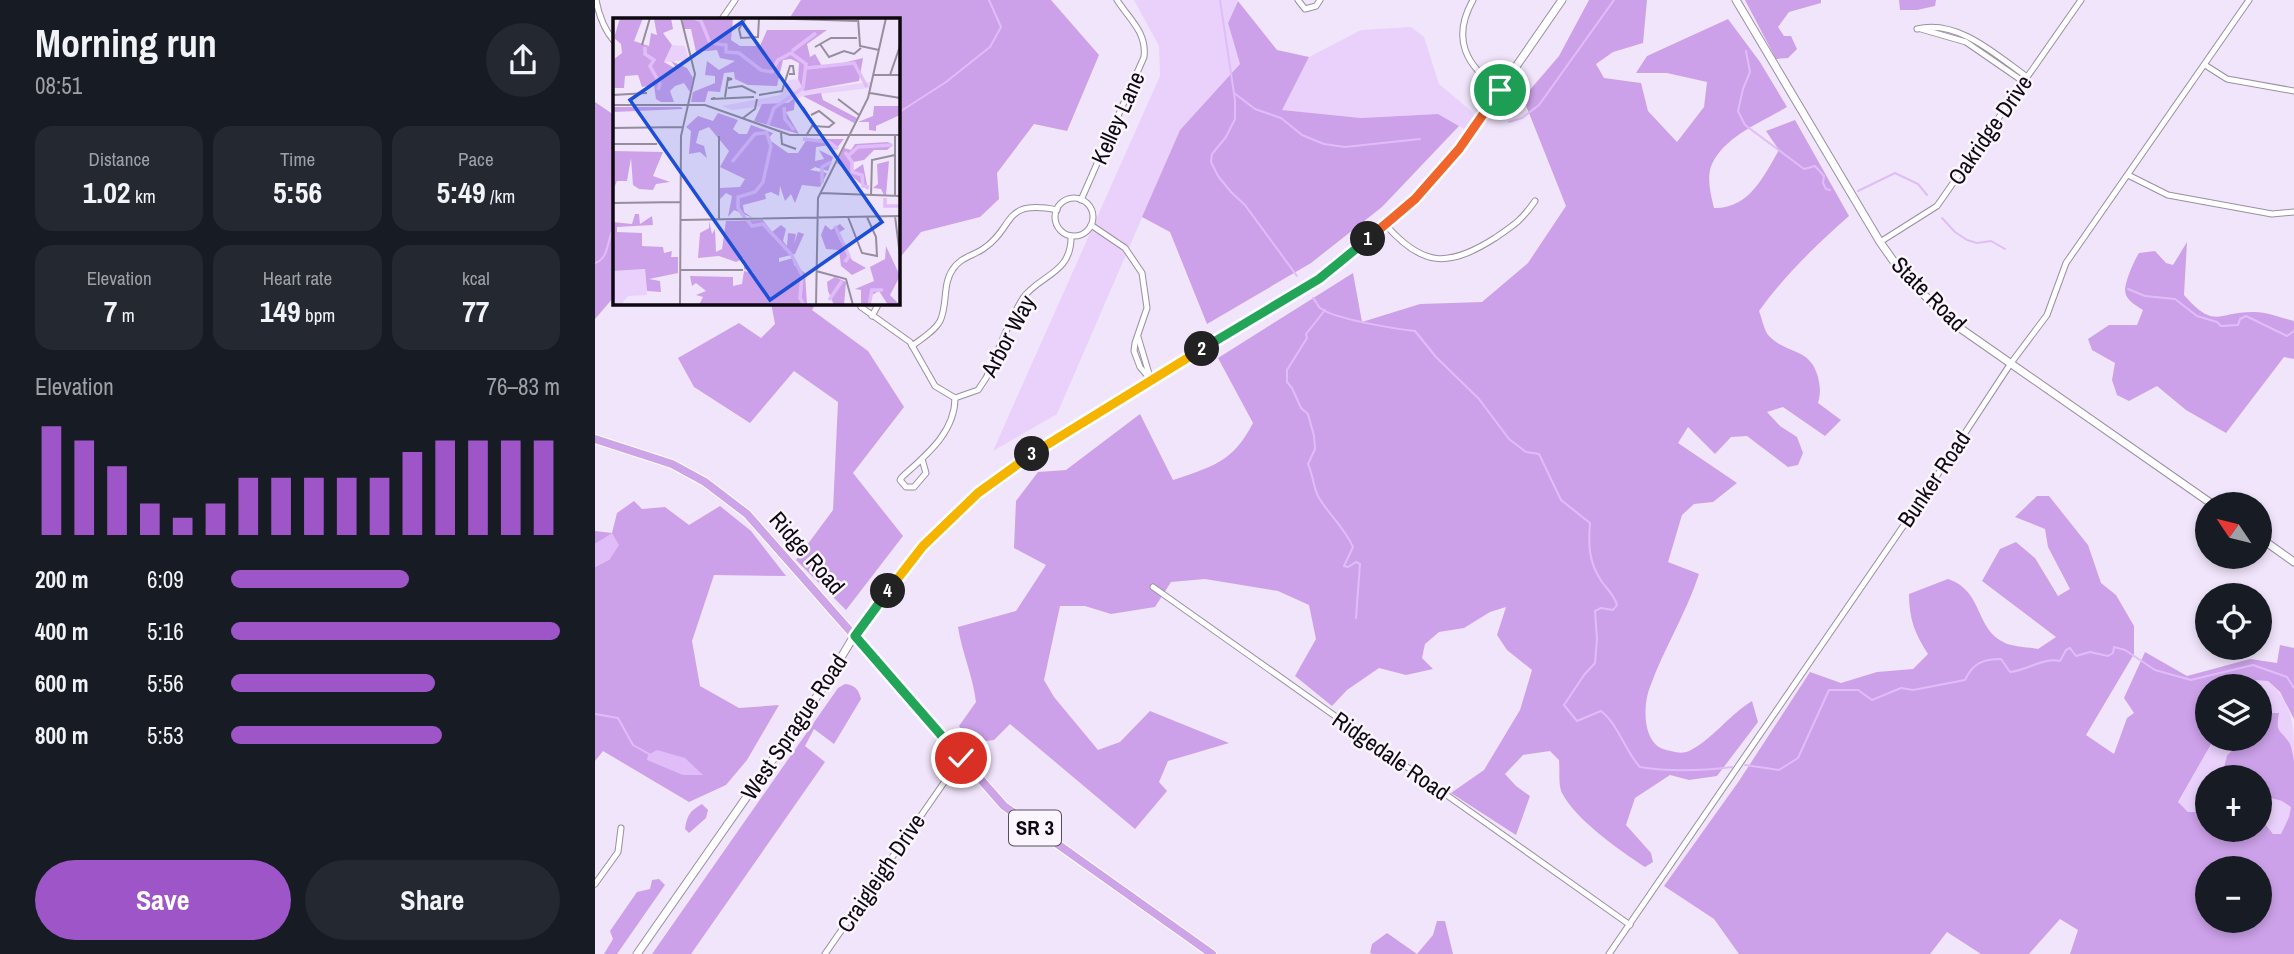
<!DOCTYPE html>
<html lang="en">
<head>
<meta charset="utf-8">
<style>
	:root { --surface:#171b24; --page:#242831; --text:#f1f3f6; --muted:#9ea1a6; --accent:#9d55c8 }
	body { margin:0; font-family:"Archivo Narrow",sans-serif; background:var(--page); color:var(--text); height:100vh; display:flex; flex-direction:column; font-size:26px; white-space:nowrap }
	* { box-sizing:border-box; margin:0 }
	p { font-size:23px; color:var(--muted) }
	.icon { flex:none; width:38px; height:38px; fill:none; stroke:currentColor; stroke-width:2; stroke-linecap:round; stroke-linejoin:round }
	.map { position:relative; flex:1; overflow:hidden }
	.panel { display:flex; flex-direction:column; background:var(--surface); width:595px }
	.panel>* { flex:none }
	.needle { width:46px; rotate:305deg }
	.tools { position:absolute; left:1600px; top:492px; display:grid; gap:14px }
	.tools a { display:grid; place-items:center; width:77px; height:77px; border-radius:50%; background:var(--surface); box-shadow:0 4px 10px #0003; font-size:35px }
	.pin { position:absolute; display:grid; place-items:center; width:60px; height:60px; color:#fff; margin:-30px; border:4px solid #fff; border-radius:50%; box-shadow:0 2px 7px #0007 }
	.km { position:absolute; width:35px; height:35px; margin:-18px; border-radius:50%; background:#222; color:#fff; font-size:19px; line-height:35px; text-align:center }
	.round { display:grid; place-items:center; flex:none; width:74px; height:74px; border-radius:37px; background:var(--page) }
	.overview { display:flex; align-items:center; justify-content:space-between; height:119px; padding:0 35px }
	h1 { font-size:38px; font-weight:700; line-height:52px }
	.metrics { display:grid; grid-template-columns:repeat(3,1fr); gap:10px; height:119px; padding:7px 35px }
	.metrics div { display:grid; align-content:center; border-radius:18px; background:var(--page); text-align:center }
	.metrics b { font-size:30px; font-weight:700 }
	.metrics small { font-size:19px; font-weight:400 }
	.metrics p { font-size:19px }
	.chart { height:196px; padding:14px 35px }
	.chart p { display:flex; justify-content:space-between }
	.chart svg { width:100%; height:126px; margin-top:7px; stroke:var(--accent); stroke-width:6 }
	.button { display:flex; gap:14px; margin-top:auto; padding:14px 35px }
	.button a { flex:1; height:80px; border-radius:42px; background:var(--accent); color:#fff; font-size:28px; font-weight:700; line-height:80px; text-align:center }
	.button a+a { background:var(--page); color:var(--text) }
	ul { padding:0 35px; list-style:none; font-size:23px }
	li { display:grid; grid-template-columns:112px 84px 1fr; align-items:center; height:52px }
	li i { height:18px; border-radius:9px; background:var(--accent) }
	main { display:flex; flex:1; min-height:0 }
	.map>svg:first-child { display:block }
</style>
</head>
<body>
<main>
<section class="panel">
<div class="overview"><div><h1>Morning run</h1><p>08:51</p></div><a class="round"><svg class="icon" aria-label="share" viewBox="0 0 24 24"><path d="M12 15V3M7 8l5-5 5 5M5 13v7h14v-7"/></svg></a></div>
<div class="metrics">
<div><p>Distance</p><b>1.02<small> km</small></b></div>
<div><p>Time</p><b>5:56</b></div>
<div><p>Pace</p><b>5:49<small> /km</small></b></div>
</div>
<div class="metrics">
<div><p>Elevation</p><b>7<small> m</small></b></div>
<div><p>Heart rate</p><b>149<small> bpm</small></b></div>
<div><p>kcal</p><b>77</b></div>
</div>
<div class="chart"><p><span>Elevation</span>76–83 m</p>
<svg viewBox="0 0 160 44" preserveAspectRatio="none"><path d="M5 44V6M15 44V11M25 44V20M35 44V33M45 44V38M55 44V33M65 44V24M75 44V24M85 44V24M95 44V24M105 44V24M115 44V15M125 44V11M135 44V11M145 44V11M155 44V11"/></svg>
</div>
<ul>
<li><b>200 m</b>6:09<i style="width:54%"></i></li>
<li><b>400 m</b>5:16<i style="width:100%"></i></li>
<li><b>600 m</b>5:56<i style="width:62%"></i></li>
<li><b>800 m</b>5:53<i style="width:64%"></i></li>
</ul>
<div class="button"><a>Save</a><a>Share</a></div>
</section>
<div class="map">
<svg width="1699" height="954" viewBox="0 0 1699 954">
	<rect width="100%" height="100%" fill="#f1e5fb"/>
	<g fill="#e9d1fb">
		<polygon points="539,0 643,0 633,23 645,64 585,130 462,414 398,451 565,76 564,46"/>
		<polygon points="816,27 829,37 844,84 882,116 871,130 843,114 766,118 686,110 714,57 766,30"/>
		<path d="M1657,680l16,1c26,25 26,45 26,80l-5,-17 -10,-11 -2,-10 -9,-10 -9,5v-32h-14z"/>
		<polygon points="1619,739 1643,739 1644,742 1632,757 1628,777 1612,777 1612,812 1593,812 1583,803"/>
		<polygon points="1664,795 1687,801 1696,807 1694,817 1686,834 1678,834 1664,816"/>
	</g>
	<g fill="#cca1e9" fill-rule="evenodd">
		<polygon points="206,0 456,0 504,55 472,131 439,124 402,173 404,199 385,217 326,232 303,260 303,19 194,19"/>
		<path d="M994,0h58l-4,43 -30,9 -17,12 8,14 37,5 7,28 29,31 27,-35 3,-25 -40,-9h-31l11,-17 81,-37 32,43 27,45c-25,15 -62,29 -75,57 -6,13 -1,31 2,44 35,1 50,-32 65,-58l-13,-19 29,-11 54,96c-33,29 -64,59 -90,95 3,7 5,20 10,25 18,19 41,11 49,41 2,10 3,15 0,26l23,17 -16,16 -42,-29 -16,5 13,14 17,11 6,16 -5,12 -10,2 -41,-31 -16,1 -16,17 -27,-27 -10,16 59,40 -24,19 -19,2 -12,11 -14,47 31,12c-13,40 -35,74 -49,113 -7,17 -8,54 13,62 8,2 18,6 26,2 23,-11 40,-36 63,-50l6,21 -41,54 -28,4 -19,-5 -35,23 -9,27 25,28 2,9 -8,5c-26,-17 -69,-47 -83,-74 -4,-8 -2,-23 -3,-33l-9,-9 -27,4 -18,19 11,12 14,10 -14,39 -65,-42 33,-23 36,-60 12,-40 -25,-20 -10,-15 9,-28 -16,5 -26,16 -25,4 -14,12 -3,14 11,11 -27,6 -27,-7 -32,22 -15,16 -37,-30 21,-37 -7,-34 -31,-14 -73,-12 -34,3 -16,25 -44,7 -26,-8h-25l-16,74 10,17 44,53 22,-8 30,-31 79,32 -61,18 -9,21 8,9 -32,38 -125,-105 -16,16 -23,3 -12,-17 17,-24c-3,-26 -14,-49 -18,-75l58,-16 30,-46 -32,-17 2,-47 22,-29 28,-2 74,-56 33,66c39,-13 60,-18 80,-57l-35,-65 135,-85 9,49 58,-18 62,-2 46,-39 38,-57 -43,-108 36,-42z"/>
		<polygon points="1150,0 1226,0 1226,3 1194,12 1183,27 1189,36 1196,36 1202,49 1193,58 1181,59"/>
		<polygon points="1304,0 1341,0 1340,6 1322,10 1305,10"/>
		<polygon points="643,1 682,50 714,57 687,110 766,118 843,114 864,126 787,207 716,263 612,324 575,232 547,217 585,130 645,64 633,23"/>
		<polygon points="0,102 19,115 19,297 0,319"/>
		<path d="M1592,242l-3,53c32,36 33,16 71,17 12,0 27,6 39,9v38l-10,-2 -58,76 -40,-23 -29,-24 -28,15 -12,-6 -5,-15 3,-17 -23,-13 -4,-11 21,-14h28l6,-15c-6,-4 -14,-8 -17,-15 -4,-8 8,-34 13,-42l16,-2 11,12 7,2z"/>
		<polygon points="176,303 221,303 217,310 273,351 309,407 258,473 308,536 251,610 201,560 238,510 243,402 199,371 155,423 99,387 83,358 144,323 166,338 180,324"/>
		<path d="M1442,496h12l39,49 13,38 15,12 18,31v28l-48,81 28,19 13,-36 7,-5 -10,-15 21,-46 42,24 63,-17 27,4 3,-18 14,3v71l-14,-27 -12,-11 -16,-1 -7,6h-38v52l7,1 -36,63 10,10h19v18h52v-14l14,18h8l8,-17 2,-10 -9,-6 -23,-6v-18h-6l-6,-10 -16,10h-8l-1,-2 5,-19 12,-14 -1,-3 21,-1v-20l9,-5h11c-4,22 2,16 11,31 2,5 3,12 4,17v193h-224l8,-24 -18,-11 -31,35h-48l-34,-22 -17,22h-191l-25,-35 -50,-33 75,-105 71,-109 31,11 36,-11 36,-3 15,-15c-13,-20 -19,-35 -19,-60l39,-15c36,12 26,50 57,64 9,4 23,4 33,6l18,-12 -74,-56 18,-32 16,-7 19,16 23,38 12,-7 -22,-42 -3,-18 -30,-12zM1612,868h52v52h-52z"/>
		<polygon points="39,501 47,509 70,507 94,525 125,506 156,531 191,576 119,575 97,641 105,686 144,708 184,705 152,760 131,785 94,802 8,751 0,761 0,567 15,559 11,538 0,544 0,531 17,533 22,513"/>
		<path d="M250,684c10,1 14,6 16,15l-27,45 -20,-15 -9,17 20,16 -134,192h-39l186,-266z"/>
		<path d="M107,804l6,6 -2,8 -17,15 -4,-4c2,-14 5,-18 17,-25z"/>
		<polygon points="64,879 70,885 22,954 9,954 18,939 15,931 42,892 55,889 57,880"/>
		<polygon points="842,921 850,921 858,954 778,954 775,953 777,944 792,933 822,954 838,935"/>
	</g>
	<g fill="#e0bdf8">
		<polygon points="17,533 24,545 15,559 0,567 0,544"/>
		<polygon points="62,750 90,758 108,775 88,775 52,760 53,755"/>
	</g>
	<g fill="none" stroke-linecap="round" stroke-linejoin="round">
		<g stroke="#e0bdf8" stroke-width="2">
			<polyline points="625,0 640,100 640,119 631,137 617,154 616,162 623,176 636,192 650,205 702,276"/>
			<polyline points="1151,51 1155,72 1148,89 1143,111 1150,125 1209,169 1220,166 1229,176 1228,183 1231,189 1235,190"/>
			<polyline points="639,93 660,109 686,118 707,135 729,144 750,147 825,139"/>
			<polyline points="303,113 351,82 395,47 406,27 394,0"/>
			<polyline points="914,122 927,118 944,105 1019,0"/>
			<polyline points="1263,191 1300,173 1323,184 1332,195"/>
			<polyline points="1347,218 1360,232 1372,240 1382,243 1396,241 1410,249"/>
			<path d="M0,263c15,-5 11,-23 19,-35"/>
			<polyline points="1533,289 1550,296 1580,299 1602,316 1622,322 1626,326 1643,325 1645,319 1651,316 1692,336 1699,331"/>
			<path d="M718,298c3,3 4,7 7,10 14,11 76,21 95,23l21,26 43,42 30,40 17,13 13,2 22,46 29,23c-2,23 -1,40 12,59 6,8 12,13 15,23l-4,5 -12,-2 -6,3 2,28 -2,24 -11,12 -20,30 13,16 24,-10c18,14 23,39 39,56 31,5 60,4 92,0"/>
			<path d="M730,310l-19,24 1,4 -20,32v12l5,6 9,20 7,6 6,22 1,13 -7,15c5,11 5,22 10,32 10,18 26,31 35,51l-9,19 4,1 8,-5 4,2 -4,54"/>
			<polyline points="0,714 23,718 38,745 54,754"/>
			<path d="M1150,765l34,5 19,-12 31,-68h29l14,10 29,-12 12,2 52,-10c8,-17 18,-21 36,-21l9,13c18,-2 34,-15 50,-11l6,-11 4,-2 6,8 14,-4 18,4 5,-3 1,-6 11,3 30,20 36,10 62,-15 34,12 7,11"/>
		</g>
		<g stroke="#9b8fa3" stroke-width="7">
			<g id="street">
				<path d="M1,0c3,16 8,29 18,41"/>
				<polyline points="703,0 710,9 721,6 725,0"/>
				<path d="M878,0c-22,39 -7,66 27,90"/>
				<polyline points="127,19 140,0"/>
				<path d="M1322,29c41,-10 79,26 110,48"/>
				<polyline points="1326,29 1371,42 1429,82"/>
				<polyline points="1610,65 1632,79 1699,91"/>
				<polyline points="1533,175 1573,195 1677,214 1699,212"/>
				<circle cx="479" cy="217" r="19"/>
				<path d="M486,200l63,-143c3,-25 -15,-38 -27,-57"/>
				<path d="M790,224c37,43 63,44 110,14 19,-13 27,-18 40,-37"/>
				<polyline points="496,225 530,248 547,273 552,308 540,343 539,351 545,367 556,380"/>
				<polyline points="1285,242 1342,206 1486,0"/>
				<path d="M264,303l2,4 49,35 25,44 20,12 23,-8 8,-12c12,-26 22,-56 37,-80 16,-23 49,-24 48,-62"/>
				<polyline points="277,316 284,303"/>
				<polyline points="543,337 555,377"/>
				<path d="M317,346c9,-7 23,-15 28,-25 8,-16 2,-37 13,-52 7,-11 19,-13 30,-20 33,-22 18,-50 74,-39"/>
				<path d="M327,459l4,14 -12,14h-8l-6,-7 2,-3c23,-21 53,-44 53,-79"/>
				<polyline points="558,587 1035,925"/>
				<polyline points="0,884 23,852 26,828"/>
				<polyline points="230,954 366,758"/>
				<polyline points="1014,954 1320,509 1416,363 1452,315 1471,263 1654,0"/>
			</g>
		</g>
		<g stroke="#9b8fa3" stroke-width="9">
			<g id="secondary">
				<polyline points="1141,0 1285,242 1309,276 1362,326 1617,504"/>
				<polyline points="1664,537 1699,562"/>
				<polyline points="42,954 227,689 259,636 328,546 383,493 447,447 724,279 820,199 864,149 967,0"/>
			</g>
		</g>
		<g stroke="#fff" stroke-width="10">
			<polyline id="primary" points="0,439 77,464 110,482 152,514 409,806 617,954"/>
		</g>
		<use href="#street" stroke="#fff" stroke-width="5"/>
		<use href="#secondary" stroke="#fff" stroke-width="7"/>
		<use href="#primary" stroke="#cea4e8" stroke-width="8"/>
	</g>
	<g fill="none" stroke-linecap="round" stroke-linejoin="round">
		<g stroke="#fff" stroke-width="14">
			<polyline id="split-1" points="773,239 820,199 864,149 905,90"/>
		</g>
		<g stroke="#fff" stroke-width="14">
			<polyline id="split-2" points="607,349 724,279 773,239"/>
		</g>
		<g stroke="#fff" stroke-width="14">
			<polyline id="split-3" points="437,454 607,349"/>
		</g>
		<g stroke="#fff" stroke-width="14">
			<polyline id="split-4" points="293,591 328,546 383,493 437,454"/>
		</g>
		<g stroke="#fff" stroke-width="14">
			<polyline id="split-5" points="293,591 260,636 366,758"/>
		</g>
		<use href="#split-1" stroke="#f0652b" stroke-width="9"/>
		<use href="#split-2" stroke="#22a559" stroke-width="9"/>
		<use href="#split-3" stroke="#f5b400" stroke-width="9"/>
		<use href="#split-4" stroke="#f5b400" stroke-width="9"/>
		<use href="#split-5" stroke="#22a559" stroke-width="9"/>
	</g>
	<g text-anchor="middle" stroke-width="5" stroke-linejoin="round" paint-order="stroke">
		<rect fill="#faf5fe" stroke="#555057" stroke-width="2" x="414" y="810.5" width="52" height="35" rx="5"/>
		<g font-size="21" font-weight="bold" fill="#0e0910">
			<text x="440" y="835">SR 3</text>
		</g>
		<g font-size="23" fill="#0e0910" stroke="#faf5fe">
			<text transform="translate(523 118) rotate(-66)" y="8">Kelley Lane</text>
			<text transform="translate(1395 130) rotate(-55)" y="8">Oakridge Drive</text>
			<text transform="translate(1334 294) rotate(45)" y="8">State Road</text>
			<text transform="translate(413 336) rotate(-62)" y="8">Arbor Way</text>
			<text transform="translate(1339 479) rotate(-56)" y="8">Bunker Road</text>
			<text transform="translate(212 553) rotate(49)" y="8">Ridge Road</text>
			<text transform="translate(199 727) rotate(-56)" y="8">West Sprague Road</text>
			<text transform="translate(796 756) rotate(35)" y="8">Ridgedale Road</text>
			<text transform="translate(286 873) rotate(-56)" y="8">Craigleigh Drive</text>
		</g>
	</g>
	<g transform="translate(18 18)">
		<rect width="287" height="287" fill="#f1e5fb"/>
		<path d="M59,27l13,1 4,14 -25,2zM185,61l6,12 67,-9 -1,6 -67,8 -15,7 -56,7 -10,-4 58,-11 9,-15zM32,251l2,26 -19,1 -7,9h-8v-34z" fill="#e9d1fb"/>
		<path d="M7,0h23l-9,23 15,5 2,-13 6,2 -3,-16 17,-1 2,11 -10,4 9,12 -8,17 14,8 -7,-9 16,7 6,10 -3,14 -6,-9 -9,3 -5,5 4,11h-13l-5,-3 -2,-14 -12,2 -4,-12 -13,1 -1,12h-11v-28l9,-7 -1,-9 -7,-6zM70,0h50l-2,22 9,6h20l7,-16h60l-20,14 3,13 5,-3 8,14 40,-10 -4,23 -55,10 -6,-12 1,-16 -8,-4 -8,1 -6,26 -29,-1 -13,-6 -1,-7 -10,1 -4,19 -12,-1 -3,11h-14l2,-10 22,-9v-7l-10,-1 2,-14 12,9 16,-9 -15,-3 -3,-8 -21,2 -5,-23h-8zM208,75l2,7 34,18 -3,5 -51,-27zM182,80l-1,12 -8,2 13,22 -45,-13 8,-17 26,-1zM261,88h26v9l-24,11v5l-7,-1v-8h-11l15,-6zM0,89h68l2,2 -70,3zM105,95l20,7 -5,9 6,5h8l4,-9 22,8 -5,6 20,14h10l9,-14h37l-9,11 -5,-5 -14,2 -1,14 9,-2 -5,-9 14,7 -5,14 -13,-4 -5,3 17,3 -7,14 -18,-2 -7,18 -4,-9 -6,7 -5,-15 -1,10 -8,-4 -6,2 1,5 -23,6 1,7 9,6 -19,-8 -6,7 4,-21 -6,-3 -6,6v-11l20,-1 5,-8 -25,-12 9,-16 -20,-24 -10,4 -3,12 8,3 3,12 -7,-6 -11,2 2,-23 -5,-4 12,-11 15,5zM275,124l5,3 -6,5h-13l-10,10 -11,2v9l10,-7 5,26 -31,-27 7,-15 7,2 4,-6zM0,133l50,1 -10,24 17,6 -14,2 -3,6 -14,-1 -6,-4 -2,-27 -4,23h-10l-4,9zM276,143l-3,34h-2l-3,-6 -8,-1 5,-4 -1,-20zM22,196h4l1,10 12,-8 1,9 -36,2v5l25,1v13l21,1 1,6 8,-2 -1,6h7v16l-29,6 11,2 1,11 -14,-1 -2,-22 -32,2v-49l19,2zM150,202l9,12 9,-7 5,4 -3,12 4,5 1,-13 8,1 -2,10 4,-12 6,2 -9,20 -16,4v4l14,-4 1,7 11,8 2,32h-108l4,-8 -7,-2 10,-4 -10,-8 -4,3 -2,-10 43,1v9l9,-2 2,-13 11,2 -11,-4v-11l-8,4 -17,-6 -21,2 2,-25 9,-5v-7l3,13 3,-5 1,23 6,-3 4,-28zM227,206l5,5 -7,4 1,6 13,21 14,8 -14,7 -11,-9 -2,-16 -13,-1 -5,-14 4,-10 6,5zM273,228l14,30 -10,19 10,10h-12l-9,-14 -7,4 -3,10h-8v-15l-6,-1 19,-8 -4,-14 15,-8zM222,259l11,5 -2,23h-10l-6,-14 -1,-9z" fill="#cca1e9"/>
		<path fill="none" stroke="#e0bdf8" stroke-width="3.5" d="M81,0l7,3 9,22 16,2v7l13,1 22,17 11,2 6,-12 13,-7 15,11 -3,24 -29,20 -6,17M32,29v7l9,6 -4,6 10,18 -2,6M179,33l24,-18M194,50l47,-5 13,24M171,89l1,12 9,11M190,121l26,3 9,7M232,134l7,10v10l10,3 1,11 6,1M235,138l10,-9 34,-2M119,144l23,-28 10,-1M209,165v-16l9,-5M272,180v8h15M132,200l-7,-10v-11l17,-5 8,-10 8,-36 -5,-15M134,202l5,6 11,-2 28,30 11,21 -2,23 4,7M222,208l14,30 -4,6M216,282l13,-19M256,287l3,-15h11"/>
		<path fill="none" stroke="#968d9d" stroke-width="2" d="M133,0l-7,11 2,9 17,-1 1,-19M148,0l96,3M245,0l2,28 19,4M207,26l9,13 15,-6 10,3 7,-6M29,27l8,-27M202,29l16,-9h26M260,57h27M277,57l10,-29M115,70l14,-2 14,7M257,75l30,5M0,77l34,-2M146,77l23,-4 8,-25h3l1,8h-5M112,79l3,-19 4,1 -4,1M102,80l-4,1 43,-2M225,81l21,16M0,87h92l85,30h110M190,89l11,18M130,100l12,-9 2,-10M0,110l70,-1M168,115l1,11 14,5M282,117v61M193,118l6,-10 17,1 5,-4 -15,-12 -8,4M0,126h44M207,175l80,3M258,178l1,-36 23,-5M0,185l68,-1M282,198l5,40M235,199l14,36 15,3 -1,-19 -9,-20M68,202l219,-4M106,202v-84M67,252h63M203,253l30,8 7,26M67,287l1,-169 14,-62 -14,-56M203,287l2,-107 50,-100 18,-80"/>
		<path fill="#1d4ed8" fill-opacity="0.15" stroke="#1d4ed8" stroke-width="3.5" d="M129,4l140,200 -112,78 -140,-200z"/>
		<rect width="287" height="287" fill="none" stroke="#0e0910" stroke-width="3.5"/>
	</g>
</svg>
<div class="tools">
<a><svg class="needle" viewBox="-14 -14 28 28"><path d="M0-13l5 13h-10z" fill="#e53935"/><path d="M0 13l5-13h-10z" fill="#9ea1a6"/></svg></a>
<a><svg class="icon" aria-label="locate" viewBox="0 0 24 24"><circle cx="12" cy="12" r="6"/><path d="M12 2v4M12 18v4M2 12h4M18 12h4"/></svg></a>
<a><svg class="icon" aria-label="layers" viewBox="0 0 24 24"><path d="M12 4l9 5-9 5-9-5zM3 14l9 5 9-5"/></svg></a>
<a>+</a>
<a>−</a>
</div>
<div class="pin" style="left:905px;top:90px;background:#1e9e55"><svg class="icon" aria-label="arrive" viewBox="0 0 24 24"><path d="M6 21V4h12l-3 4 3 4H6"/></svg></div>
<div class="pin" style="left:366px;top:758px;background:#d93025"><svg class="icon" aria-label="check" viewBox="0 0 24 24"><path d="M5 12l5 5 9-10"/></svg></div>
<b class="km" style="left:773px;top:239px">1</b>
<b class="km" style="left:607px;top:349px">2</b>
<b class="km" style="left:437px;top:454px">3</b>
<b class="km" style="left:293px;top:591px">4</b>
</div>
</main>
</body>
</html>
